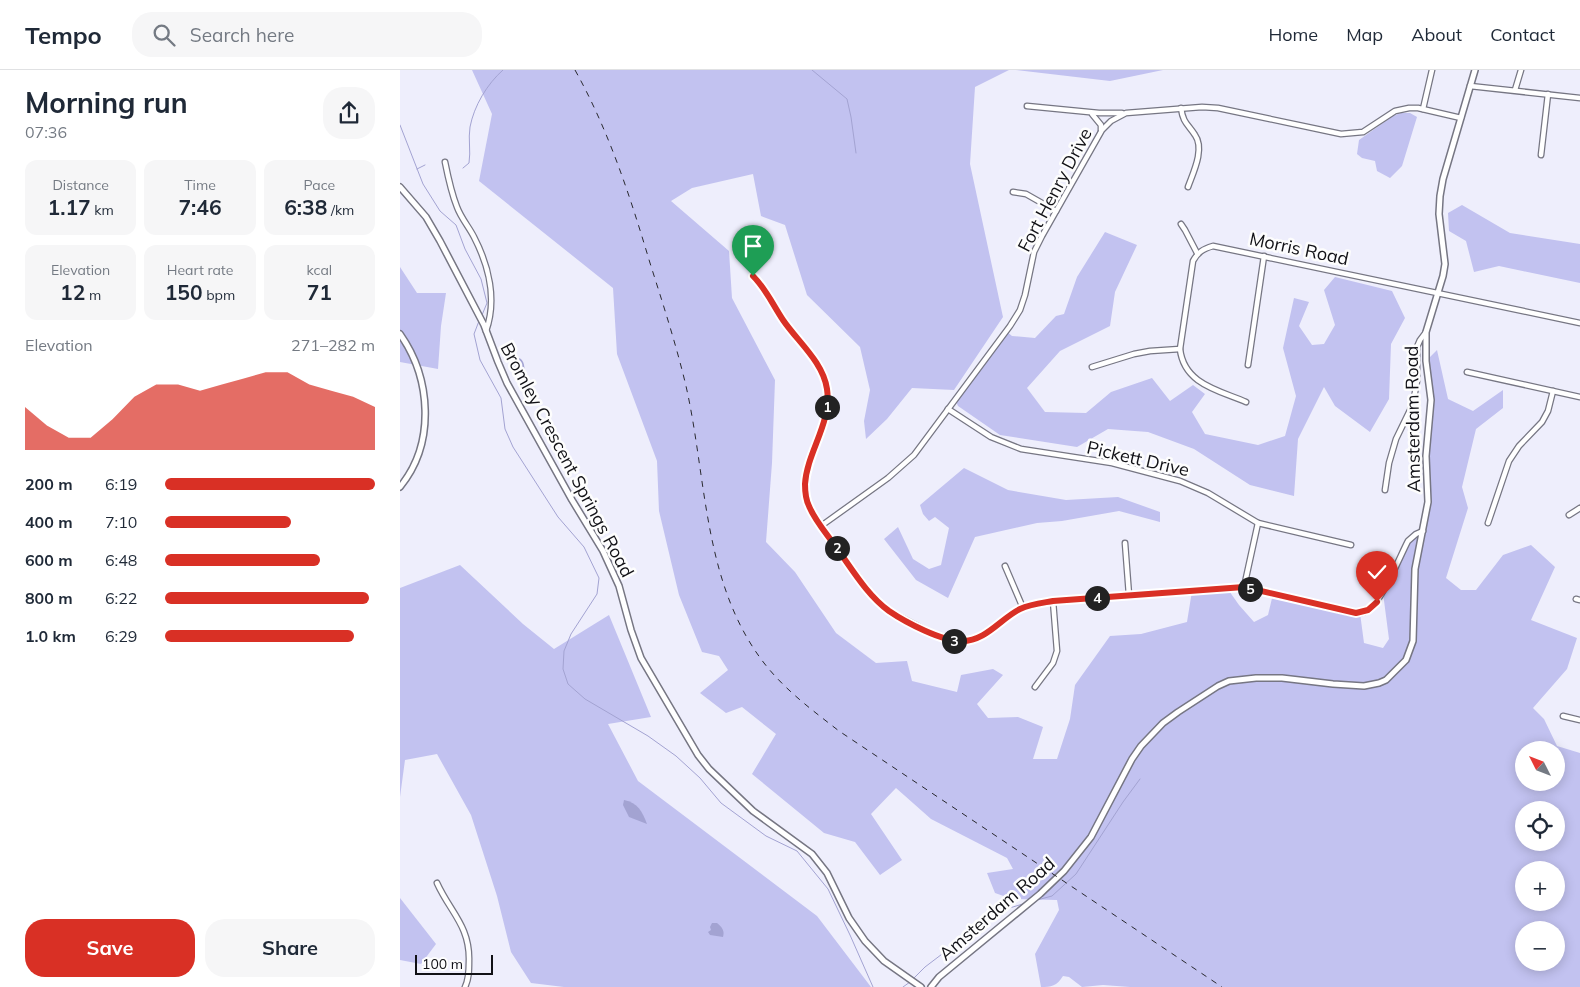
<!DOCTYPE html>
<html lang="en">
<head>
<meta charset="utf-8">
<style>
	:root { --surface:#fff; --page:#f6f6f7; --text:#1f2937; --muted:#747a83; --line:#e0e1e3; --accent:#d93025 }
	body { margin:0; font-family:Mulish,sans-serif; background:var(--page); color:var(--text); height:100vh; display:flex; flex-direction:column; font-size:19px; white-space:nowrap }
	* { box-sizing:border-box; margin:0 }
	p { font-size:16px; color:var(--muted) }
	.icon { flex:none; width:28px; height:28px; fill:none; stroke:currentColor; stroke-width:2; stroke-linecap:round; stroke-linejoin:round }
	.map { position:relative; flex:1; overflow:hidden }
	.sheet { display:flex; flex-direction:column; background:var(--surface); width:400px }
	.sheet>* { flex:none }
	.needle { width:32px; rotate:312deg }
	.tools { position:absolute; left:1115px; top:671px; display:grid; gap:10px }
	.tools a { display:grid; place-items:center; width:50px; height:50px; border-radius:50%; background:var(--surface); box-shadow:0 2px 12px #0003; font-size:25px }
	.scale { position:absolute; left:15px; bottom:12px; width:78px; box-sizing:border-box; padding-left:5px; border:2px solid #111116; border-top:0; font-size:14px; line-height:18px; white-space:nowrap; color:#111116; -webkit-text-stroke:4px #fdfdfd; paint-order:stroke }
	.pin { position:absolute; display:grid; place-items:center; width:42px; height:42px; color:#fff; margin:-51px -21px; border-radius:50% 50% 50% 0; rotate:-45deg; box-shadow:0 0 5px #0007 }
	.pin .icon { rotate:45deg }
	.km { position:absolute; width:25px; height:25px; margin:-12px; border-radius:50%; background:#222; color:#fff; font-size:14px; line-height:25px; text-align:center }
	.round { display:grid; place-items:center; flex:none; width:52px; height:52px; border-radius:20px; background:var(--page) }
	.summary { display:flex; align-items:center; justify-content:space-between; height:85px; padding:0 25px }
	h1 { font-size:28px; font-weight:700; line-height:38px }
	.stats { display:grid; grid-template-columns:repeat(3,1fr); gap:8px; height:85px; padding:5px 25px }
	.stats div { display:grid; align-content:center; border-radius:12px; background:var(--page); text-align:center }
	.stats b { font-size:21px; font-weight:700 }
	.stats small { font-size:14px; font-weight:400 }
	.stats p { font-size:14px }
	.chart { height:140px; padding:10px 25px }
	.chart p { display:flex; justify-content:space-between }
	.chart svg { width:100%; height:90px; margin-top:5px; fill:var(--accent); opacity:.7 }
	.button { display:flex; gap:10px; margin-top:auto; padding:10px 25px }
	.button a { flex:1; height:58px; border-radius:20px; background:var(--accent); color:#fff; font-size:20px; font-weight:700; line-height:58px; text-align:center }
	.button a+a { background:var(--page); color:var(--text) }
	ul { padding:0 25px; list-style:none; font-size:16px }
	li { display:grid; grid-template-columns:80px 60px 1fr; align-items:center; height:38px }
	li i { height:12px; border-radius:6px; background:var(--accent) }
	header { display:flex; align-items:center; gap:30px; box-sizing:border-box; height:70px; padding:0 25px; background:var(--surface); border-bottom:1px solid var(--line) }
	header strong { font-size:24px }
	nav { display:flex; gap:28px; margin-inline-start:auto; font-size:18px }
	.search { width:350px; height:45px; background:var(--page); display:flex; align-items:center; gap:12px; box-sizing:border-box; padding:0 18px; border-radius:20px; color:var(--muted); font-size:19px }
	main { display:flex; flex:1; min-height:0 }
	.map>svg:first-child { display:block }
</style>
</head>
<body>
<header>
<strong>Tempo</strong>
<div class="search"><svg class="icon" aria-label="search" viewBox="0 0 24 24"><circle cx="10" cy="10" r="6"/><path d="M15 15l6 6"/></svg>Search here</div>
<nav><a>Home</a><a>Map</a><a>About</a><a>Contact</a></nav>
</header>
<main>
<section class="sheet">
<div class="summary"><div><h1>Morning run</h1><p>07:36</p></div><a class="round"><svg class="icon" aria-label="share" viewBox="0 0 24 24"><path d="M12 15V3M7 8l5-5 5 5M5 13v7h14v-7"/></svg></a></div>
<div class="stats">
<div><p>Distance</p><b>1.17<small> km</small></b></div>
<div><p>Time</p><b>7:46</b></div>
<div><p>Pace</p><b>6:38<small> /km</small></b></div>
</div>
<div class="stats">
<div><p>Elevation</p><b>12<small> m</small></b></div>
<div><p>Heart rate</p><b>150<small> bpm</small></b></div>
<div><p>kcal</p><b>71</b></div>
</div>
<div class="chart"><p><span>Elevation</span>271–282 m</p>
<svg viewBox="0 0 160 44" preserveAspectRatio="none"><path d="M0 44V23L10 32L20 38L30 38L40 29L50 18L60 12L70 12L80 15L90 12L100 9L110 6L120 6L130 12L140 15L150 18L160 23V44z"/></svg>
</div>
<ul>
<li><b>200 m</b>6:19<i style="width:100%"></i></li>
<li><b>400 m</b>7:10<i style="width:60%"></i></li>
<li><b>600 m</b>6:48<i style="width:74%"></i></li>
<li><b>800 m</b>6:22<i style="width:97%"></i></li>
<li><b>1.0 km</b>6:29<i style="width:90%"></i></li>
</ul>
<div class="button"><a>Save</a><a>Share</a></div>
</section>
<div class="map">
<svg width="1180" height="917" viewBox="0 0 1180 917">
	<rect width="100%" height="100%" fill="#eeeefc"/>
	<g fill="#c2c2f0" fill-rule="evenodd">
		<path d="M72,0h537l-34,17 -5,77 33,153 -49,73 -42,-2 -25,31 -21,20 -2,-18 6,-31 -10,-43 -53,-52 -22,-70 -24,-9 -8,-42 -61,14 -21,13 58,50 3,47 43,82 -3,83 -6,79 29,30 41,61 40,30 31,-2 5,20 45,11 4,-17 32,-6 10,6 -26,29 11,14 30,-1 25,10 -10,32h24l13,-40 5,-34 35,-49 31,-2 46,-12 5,-31 35,-3 12,17 15,17 14,-7 5,-21 87,19 4,30 19,5 6,-9 -6,-46 25,-52 15,-10 7,-115 -4,-55 11,-11 11,49 25,12 30,-21v18l-27,21 -14,58 6,21 -22,70 15,12h15l27,-35 28,-10 24,22 -24,53 46,18 -10,31 -34,39 11,11 13,27 23,7v234h-450l-27,-2 -21,2 -13,-10 -6,-1c-6,10 -12,11 -22,11l-6,-33 24,-44 -2,-10 -45,-1 -17,-6 -8,-20 26,-4 -6,-11 -76,-39 -35,-31 -25,26 31,46 -22,15 -25,-33 -31,-9 -72,-59 24,-40 -34,-27 -16,6 -26,-20 28,-23 -9,-14 -17,-4 -23,-57 -20,-84 -2,-50 -40,-107 -4,-66 -134,-107 13,-67zM1124,680h32v32h-32zM1124,740h32v32h-32zM1124,800h32v32h-32zM1124,860h32v32h-32z"/>
		<polygon points="616,0 763,0 710,11"/>
		<polygon points="1001,43 1010,43 1017,47 1002,96 990,108 977,101 975,91 962,88 957,84 959,70 993,46"/>
		<polygon points="1062,135 1110,163 1180,174 1180,213 1099,196 1074,202 1066,171 1049,161 1048,143"/>
		<polygon points="705,162 737,175 715,222 710,256 660,281 627,318 645,342 686,343 711,322 752,308 770,331 793,315 805,324 792,342 805,364 858,375 885,366 896,326 883,278 894,228 909,232 899,256 912,275 924,274 935,255 924,220 935,207 992,221 1005,248 991,274 989,329 970,362 935,336 924,317 898,369 894,426 850,415 794,379 748,362 708,359 677,377 600,365 558,336 555,329 606,261 612,266 635,268 656,246 664,244 677,207"/>
		<polygon points="0,197 17,223 46,223 41,256 38,299 0,292"/>
		<polygon points="564,398 608,420 666,430 718,427 760,442 760,452 719,441 662,451 637,453 575,467 548,528 516,510 484,469 498,457 513,489 529,499 541,495 549,458 535,447 529,451 523,444 520,435"/>
		<polygon points="60,495 123,554 154,579 209,545 251,647 208,654 238,711 417,846 471,917 164,917 131,913 111,882 97,826 71,745 37,684 5,690 0,727 0,518"/>
		<polygon points="0,828 36,874 21,894 0,890"/>
	</g>
	<g fill="#a3a3d2">
		<path d="M117,287c9,3 7,11 8,19l-5,2c-4,-4 -8,-13 -7,-19z"/>
		<path d="M224,730c14,3 18,11 23,24l-18,-7 -6,-12z"/>
		<path d="M312,853h5c5,4 8,8 6,14l-13,-2 -2,-3 3,-2 -1,-3z"/>
	</g>
	<g fill="none" stroke-linecap="round" stroke-linejoin="round">
		<g stroke="#a3a3d2" stroke-width="1">
			<polyline points="412,0 447,29 451,47 456,83"/>
			<polyline points="0,55 23,114 40,141 56,155 65,179 81,209 87,233 82,245"/>
			<path d="M63,98l6,-5c2,-12 -1,-24 1,-36 4,-21 17,-43 33,-57"/>
			<polyline points="17,99 25,95"/>
			<polyline points="79,251 74,264 80,290 101,328 105,359 113,377 158,447 184,477 199,508 197,524 171,564 164,581 163,599 168,614 185,629 248,666 276,686 300,708 321,733 366,766 397,781 428,819 450,865 473,917"/>
			<polyline points="637,830 652,826 676,804 723,732 740,709"/>
			<polyline points="513,909 525,897 550,878 559,879 579,851 590,844 626,833"/>
			<polyline points="503,917 510,912"/>
		</g>
		<g stroke="#767683" stroke-width="7">
			<g id="minor">
				<polyline points="1070,16 1180,28"/>
				<polyline points="1115,20 1121,0"/>
				<polyline points="627,36 699,43 722,43"/>
				<path d="M781,38c2,15 7,16 14,27 10,14 -2,38 -7,52"/>
				<polyline points="1023,39 1032,0"/>
				<polyline points="692,44 701,55 701,60"/>
				<polyline points="1141,85 1148,24"/>
				<path d="M45,92c3,15 6,30 12,45 4,11 12,20 17,30 15,29 23,63 12,94"/>
				<polyline points="613,122 626,124 656,141"/>
				<polyline points="781,154 785,160 797,183"/>
				<path d="M353,206c13,13 20,30 31,44 12,18 29,33 38,53 5,9 6,20 6,30 -3,40 -36,69 -16,110l62,85 15,13 50,26 8,3 16,1 15,-3 42,-29 20,-6 89,-8 115,-8 104,25c7,1 13,2 19,-1 14,-7 33,-55 41,-70l8,-7 7,-3"/>
				<polyline points="848,295 864,186"/>
				<polyline points="692,297 734,284 750,281 780,279"/>
				<polyline points="1067,302 1180,327"/>
				<path d="M846,332c-28,-12 -62,-18 -66,-53l13,-88c5,-9 10,-12 20,-15l367,77"/>
				<polyline points="548,339 591,367 621,379 712,393 780,411 808,423 858,453 951,475"/>
				<polyline points="985,420 989,393 996,369 1013,334 1017,311 1017,277 1020,270 1026,262"/>
				<polyline points="1169,445 1180,438"/>
				<polyline points="1088,453 1109,391 1119,376 1142,352 1148,341 1153,321"/>
				<polyline points="421,456 488,408 514,385 610,256 620,240 625,225 634,182 642,166 702,60 711,51 726,43 802,37 818,38 941,64 963,62 995,41 1009,38 1018,38 1061,48"/>
				<polyline points="725,473 729,525"/>
				<polyline points="605,496 623,538"/>
				<polyline points="844,517 858,453"/>
				<polyline points="1176,529 1180,530"/>
				<polyline points="635,617 653,593 657,581 653,531"/>
				<polyline points="1163,646 1180,650"/>
				<path d="M37,813c13,29 33,43 32,78 0,9 0,18 -4,26"/>
			</g>
		</g>
		<g stroke="#767683" stroke-width="8">
			<g id="tertiary">
				<polyline points="0,117 26,147 40,171 84,255 98,292 107,313 172,430 203,481 219,516 231,560 241,588 298,685 309,699 353,741 412,784 427,803 449,848 465,871 484,891 521,917"/>
				<path d="M0,264c31,44 36,109 0,153"/>
				<polyline points="531,917 539,907 640,824 664,801 691,767 732,689 741,676 763,653 778,642 818,616 829,611 856,608 882,608 933,614 964,616 979,613 986,610 1006,590 1013,571 1015,499 1028,432 1026,386 1031,330 1026,291 1026,262 1043,206 1045,194 1039,144 1040,126 1043,109 1075,0"/>
			</g>
		</g>
		<use href="#minor" stroke="#fff" stroke-width="4.5"/>
		<use href="#tertiary" stroke="#fff" stroke-width="5"/>
		<path stroke="#29292f" stroke-width="1" stroke-dasharray="6 6" stroke-linecap="butt" d="M175,0c34,61 55,126 75,193 13,41 26,81 36,123 21,93 17,198 78,277 21,27 48,47 75,68l383,256"/>
	</g>
	<g fill="none" stroke-linecap="round" stroke-linejoin="round">
		<g stroke="#fff" stroke-width="10">
			<path id="route" d="M353,206c13,13 20,29 30,44 15,22 40,42 44,69 5,34 -20,63 -22,95 0,7 1,16 4,22 6,15 18,28 27,41 16,22 31,48 53,64 16,11 54,31 73,30 24,0 38,-22 58,-32 11,-5 22,-6 33,-8l191,-14 112,26 12,-3 9,-8"/>
		</g>
		<use href="#route" stroke="#d93025" stroke-width="6"/>
	</g>
	<g text-anchor="middle" stroke-width="5" stroke-linejoin="round" paint-order="stroke">
		<g font-size="18" fill="#111116" stroke="#fdfdfd">
			<text transform="translate(655 120) rotate(-62)" y="6">Fort Henry Drive</text>
			<text transform="translate(899 179) rotate(12)" y="6">Morris Road</text>
			<text transform="translate(1013 349) rotate(-91)" y="6">Amsterdam Road</text>
			<text transform="translate(738 389) rotate(13)" y="6">Pickett Drive</text>
			<text transform="translate(167 390) rotate(62)" y="6">Bromley Crescent Springs Road</text>
			<text transform="translate(597 839) rotate(-41)" y="6">Amsterdam Road</text>
		</g>
	</g>
</svg>
<div class="tools">
<a><svg class="needle" viewBox="-14 -14 28 28"><path d="M0-13l5 13h-10z" fill="#e53935"/><path d="M0 13l5-13h-10z" fill="#747a83"/></svg></a>
<a><svg class="icon" aria-label="locate" viewBox="0 0 24 24"><circle cx="12" cy="12" r="6"/><path d="M12 2v4M12 18v4M2 12h4M18 12h4"/></svg></a>
<a>+</a>
<a>−</a>
</div>
<div class="scale">100 m</div>
<div class="pin" style="left:353px;top:206px;background:#1e9e55"><svg class="icon" aria-label="arrive" viewBox="0 0 24 24"><path d="M6 21V4h12l-3 4 3 4H6"/></svg></div>
<div class="pin" style="left:977px;top:532px;background:#d93025"><svg class="icon" aria-label="check" viewBox="0 0 24 24"><path d="M5 12l5 5 9-10"/></svg></div>
<b class="km" style="left:427px;top:337px">1</b>
<b class="km" style="left:437px;top:478px">2</b>
<b class="km" style="left:554px;top:571px">3</b>
<b class="km" style="left:697px;top:528px">4</b>
<b class="km" style="left:850px;top:519px">5</b>
</div>
</main>
</body>
</html>
